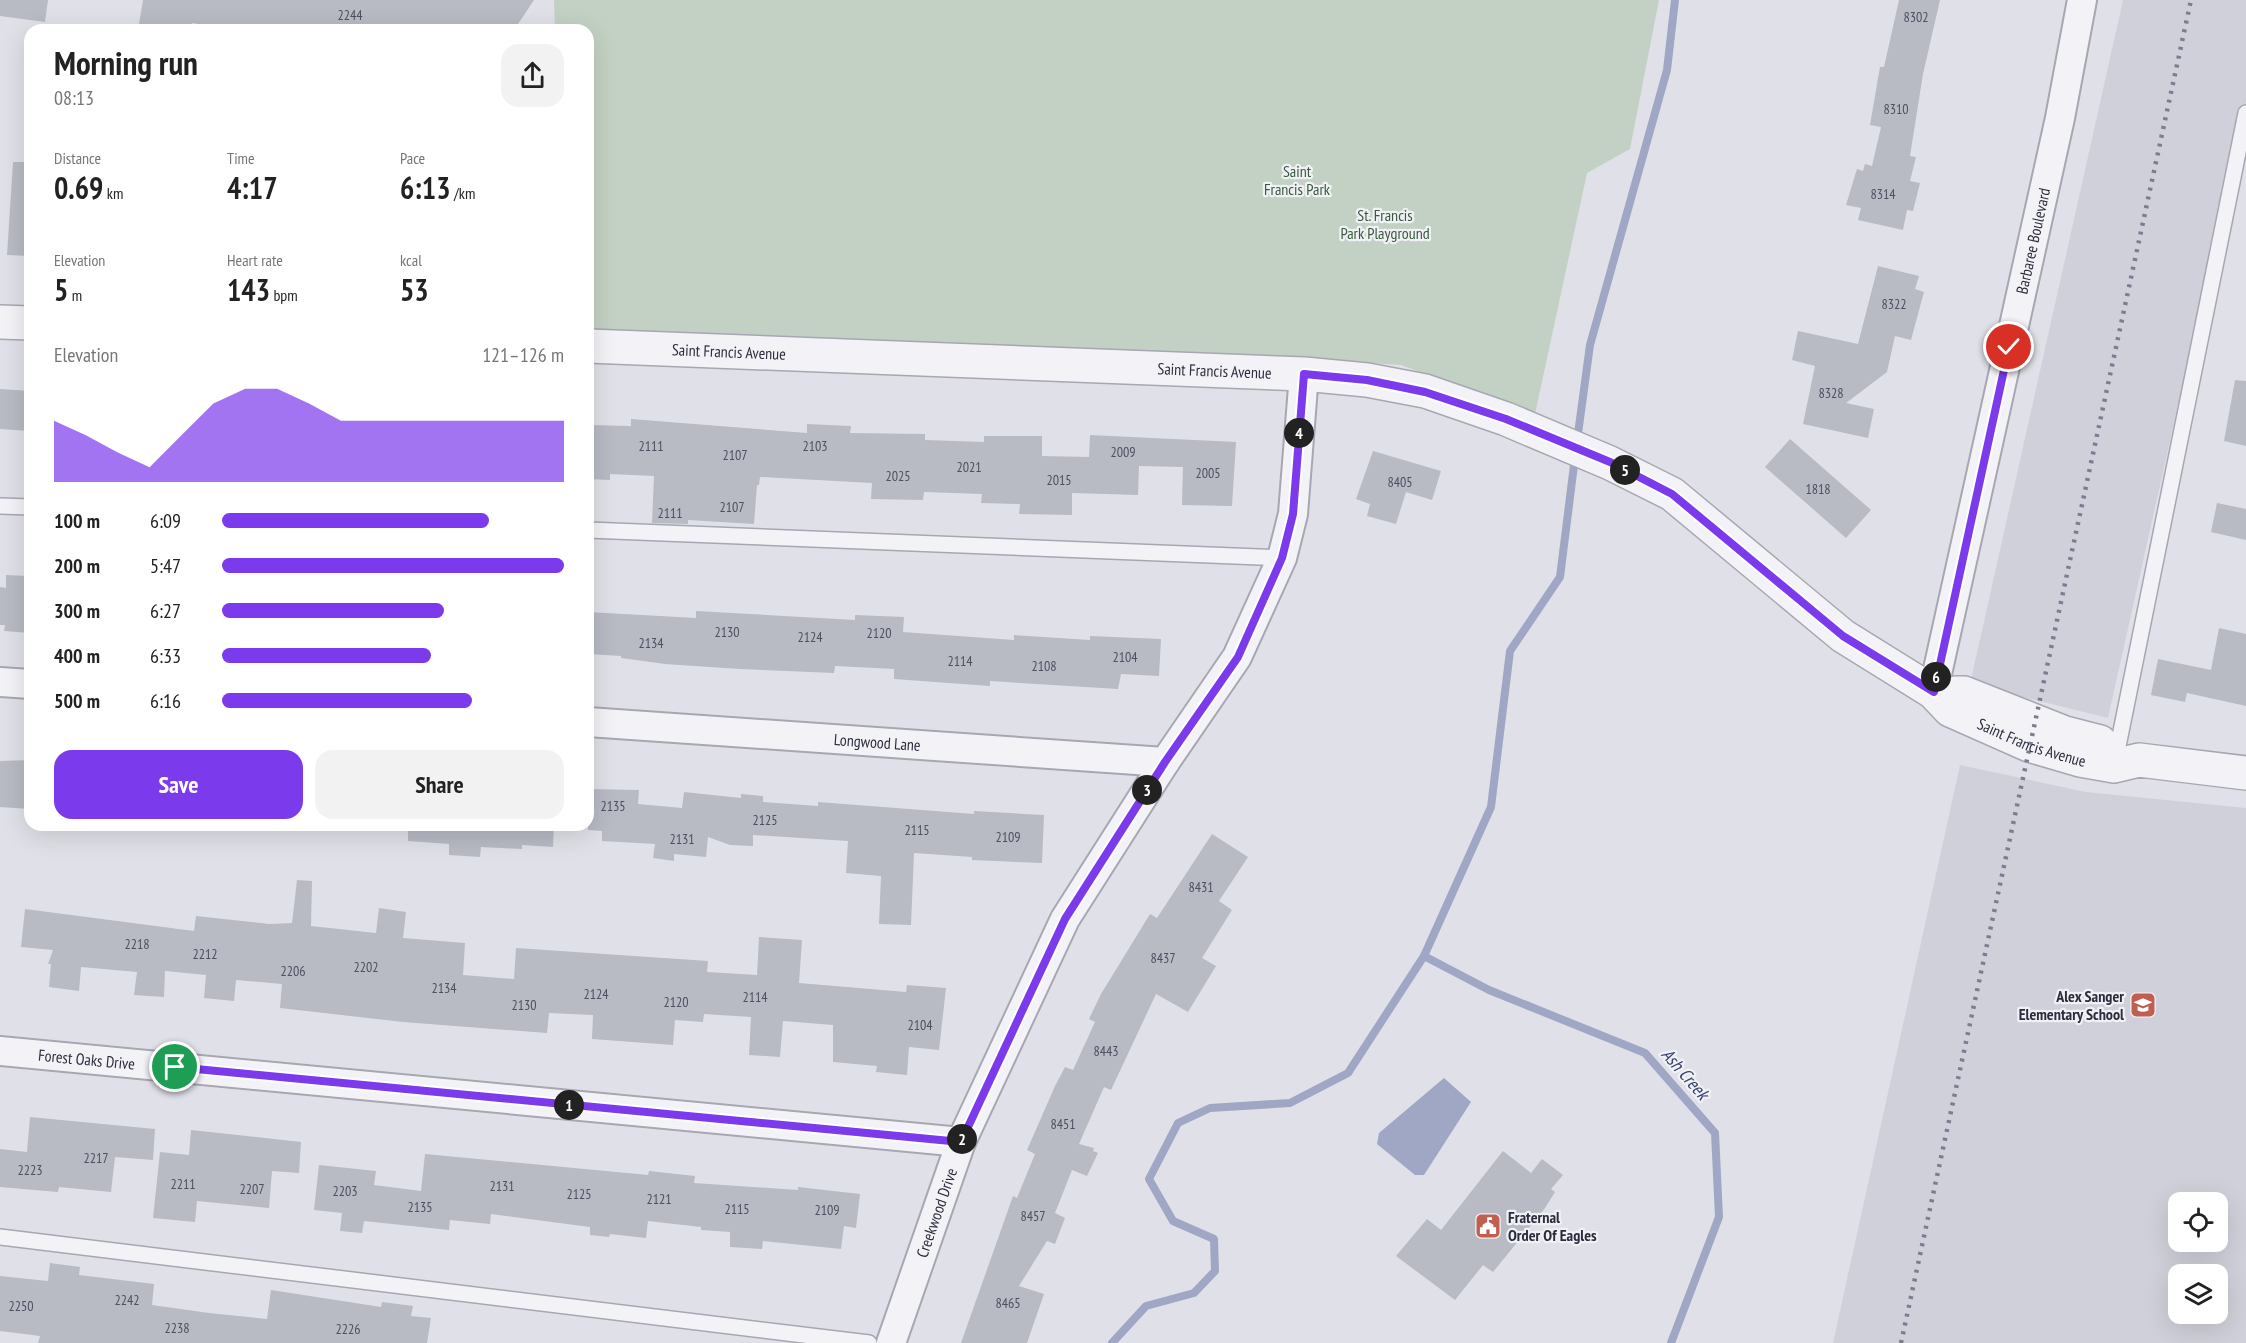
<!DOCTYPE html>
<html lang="en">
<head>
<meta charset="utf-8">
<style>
	:root { --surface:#fff; --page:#f2f2f2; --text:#222; --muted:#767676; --accent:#7c3aed }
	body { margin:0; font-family:"PT Sans Narrow",sans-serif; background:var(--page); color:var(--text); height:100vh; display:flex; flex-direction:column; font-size:22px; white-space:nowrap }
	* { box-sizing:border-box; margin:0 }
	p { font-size:20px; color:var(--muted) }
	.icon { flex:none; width:33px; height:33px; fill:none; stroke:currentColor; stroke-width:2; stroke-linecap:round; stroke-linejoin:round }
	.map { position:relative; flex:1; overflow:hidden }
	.details { position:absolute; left:24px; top:24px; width:570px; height:807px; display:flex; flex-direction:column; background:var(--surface); border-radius:18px; box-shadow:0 6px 24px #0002 }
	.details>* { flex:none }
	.controls { position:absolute; left:2168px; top:1192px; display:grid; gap:12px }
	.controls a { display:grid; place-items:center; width:60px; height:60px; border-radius:12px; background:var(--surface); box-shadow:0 6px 24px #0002; font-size:30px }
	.pin { position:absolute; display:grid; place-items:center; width:51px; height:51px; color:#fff; margin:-26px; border:3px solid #fff; border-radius:50%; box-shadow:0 2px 6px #0007 }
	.km { position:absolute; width:30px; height:30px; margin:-15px; border-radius:50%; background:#222; color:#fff; font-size:16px; line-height:30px; text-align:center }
	.round { display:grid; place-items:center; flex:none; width:63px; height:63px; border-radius:18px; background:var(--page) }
	.summary { display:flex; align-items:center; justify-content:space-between; height:102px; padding:0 30px }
	h1 { font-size:33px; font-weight:700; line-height:45px }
	.stats { display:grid; grid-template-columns:repeat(3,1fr); gap:9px; height:102px; padding:6px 30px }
	.stats div { display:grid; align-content:center }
	.stats b { font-size:30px; font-weight:700 }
	.stats small { font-size:16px; font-weight:400 }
	.stats p { font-size:16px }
	.chart { height:168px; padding:12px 30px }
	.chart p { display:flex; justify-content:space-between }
	.chart svg { width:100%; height:108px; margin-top:6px; fill:var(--accent); opacity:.7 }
	.action { display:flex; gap:12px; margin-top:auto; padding:12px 30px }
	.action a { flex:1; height:69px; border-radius:18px; background:var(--accent); color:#fff; font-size:24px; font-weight:700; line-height:69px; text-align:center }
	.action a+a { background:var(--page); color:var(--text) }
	ul { padding:0 30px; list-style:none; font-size:20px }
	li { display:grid; grid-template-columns:96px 72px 1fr; align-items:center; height:45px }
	li i { height:15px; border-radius:8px; background:var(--accent) }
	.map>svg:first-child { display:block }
</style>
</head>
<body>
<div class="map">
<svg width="2246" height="1343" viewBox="0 0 2246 1343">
	<rect width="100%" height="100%" fill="#e0e1e8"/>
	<g fill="#cfd0d9" fill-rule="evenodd">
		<polygon points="2123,0 2246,0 2246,101 2108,718 1970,684"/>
		<path d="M1960,765l126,27 160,16v535h-413zM2178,1203h39v39h-39zM2178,1275h39v39h-39z"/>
	</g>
	<polygon fill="#c2d1c3" points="554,0 1659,0 1630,149 1587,173 1535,414 1401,365 1319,360 588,337 588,30 555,30"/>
	<polygon fill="#9fa7c4" points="1444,1078 1471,1102 1424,1175 1415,1175 1377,1144 1379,1133"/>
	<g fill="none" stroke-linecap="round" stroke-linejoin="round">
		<g stroke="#9fa7c4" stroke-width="8">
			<polyline points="1577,441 1590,345 1667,70 1675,0"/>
			<polyline points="1424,956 1489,990 1645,1053 1715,1133 1719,1217 1671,1343"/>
			<polyline points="1112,1343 1146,1306 1194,1293 1215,1271 1214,1239 1173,1221 1149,1179 1178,1123 1210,1108 1290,1103 1348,1073 1424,956 1491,807 1510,651 1560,577 1575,457"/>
		</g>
	</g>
	<g fill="#b8bac4">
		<polygon points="0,0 48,0 45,22 0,16"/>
		<polygon points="143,0 534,0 514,30 288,30 248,24 247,30 235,30 192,23 191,30 160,30 161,26 139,24"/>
		<polygon points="1899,0 1940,0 1923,74 1910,156 1916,157 1910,181 1920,183 1913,211 1907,210 1903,230 1858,220 1861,208 1846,205 1857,169 1863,171 1865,164 1872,166 1881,127 1870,125 1880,67 1884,67"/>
		<polygon points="13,162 30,162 30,256 7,255"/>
		<polygon points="1878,266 1919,276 1915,289 1924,292 1911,340 1895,336 1887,372 1846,403 1874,409 1868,438 1803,424 1815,366 1792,360 1798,331 1858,344"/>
		<polygon points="2235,380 2246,381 2246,446 2224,441"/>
		<polygon points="0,389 30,391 30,431 0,429"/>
		<polygon points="631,419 807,433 807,424 851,426 850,433 925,434 925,440 984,442 984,436 1042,436 1042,456 1089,457 1090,435 1236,442 1232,506 1182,505 1183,467 1139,466 1138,495 1072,493 1072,515 1019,514 1020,504 981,503 982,494 924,492 923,500 871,499 872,483 760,477 759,485 757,485 754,524 688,520 688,524 652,523 654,476 610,474 610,480 588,479 588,425 631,426"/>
		<polygon points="1790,439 1871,510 1846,538 1765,467"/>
		<polygon points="1373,451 1441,471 1432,500 1406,492 1396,524 1367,516 1370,504 1356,499"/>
		<polygon points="2217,503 2246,509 2246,540 2211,532"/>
		<polygon points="6,575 27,576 30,633 4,631 5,625 0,625 0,587 6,588"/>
		<polygon points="696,611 855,620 855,615 904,617 903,632 1014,640 1014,635 1090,640 1090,636 1161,639 1159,676 1121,674 1118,689 990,681 990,686 894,679 894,669 835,666 834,673 740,669 665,664 621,658 621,656 588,654 588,612 696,618"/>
		<polygon points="2219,628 2246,634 2246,706 2187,693 2185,702 2151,695 2158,659 2211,670"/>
		<polygon points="30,760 30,809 0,807 0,761"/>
		<polygon points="588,789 639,790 638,804 682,808 684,792 741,798 741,794 763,796 763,802 818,806 818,802 974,814 974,811 1044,815 1042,863 972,860 972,857 914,853 911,925 879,924 881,876 846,873 848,841 753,835 753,846 730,845 708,837 706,857 674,854 674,861 653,858 655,844 602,841 602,831 588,830"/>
		<polygon points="408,825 554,825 553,847 522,845 522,849 481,847 480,857 449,855 449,844 408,841"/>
		<polygon points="1212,834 1248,857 1219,901 1232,910 1202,958 1216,966 1188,1012 1156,994 1111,1090 1104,1087 1079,1144 1094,1148 1093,1151 1098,1153 1087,1176 1072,1170 1055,1213 1065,1218 1055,1244 1047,1241 1019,1286 1044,1294 1027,1343 961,1343 1013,1196 1017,1198 1035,1154 1027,1150 1055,1086 1065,1067 1073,1070 1095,1022 1089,1019 1101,994 1150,914 1157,918"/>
		<polygon points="297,880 312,881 311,926 376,933 379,908 406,912 403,938 465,943 463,975 514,979 516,948 708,961 707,972 757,975 759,937 802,940 799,983 906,992 907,985 946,988 939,1050 909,1047 907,1075 876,1072 877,1066 833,1062 833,1025 783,1021 780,1057 749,1055 751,1017 704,1014 703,1022 675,1020 673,1045 592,1039 593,1015 549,1013 547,1033 403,1022 280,1008 282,984 236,980 234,1001 204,998 206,975 165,971 164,997 134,995 137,972 81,967 79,991 49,987 51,964 48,964 53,950 21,947 25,909 194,931 196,916 269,924 292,923"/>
		<polygon points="30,1117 155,1129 153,1160 115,1157 111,1192 59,1187 58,1192 0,1187 0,1149 27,1152"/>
		<polygon points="191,1130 301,1142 299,1173 272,1171 269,1208 197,1201 195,1222 153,1218 160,1152 189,1155"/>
		<polygon points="1503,1151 1531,1173 1542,1159 1563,1175 1551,1189 1555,1192 1545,1208 1493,1272 1483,1265 1455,1300 1396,1256 1427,1219 1441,1230"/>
		<polygon points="425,1154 648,1175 649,1171 695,1176 694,1183 798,1190 798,1187 860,1194 856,1228 844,1226 841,1249 763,1241 762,1249 730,1247 730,1232 701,1230 701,1227 648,1221 646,1238 610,1234 609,1237 590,1235 590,1227 491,1214 490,1224 450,1220 449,1230 364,1221 362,1233 340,1231 342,1213 314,1210 319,1165 376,1171 374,1185 421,1191"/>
		<polygon points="50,1263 80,1267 79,1275 154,1284 152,1305 209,1313 267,1319 271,1290 381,1307 382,1302 413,1306 411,1316 431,1318 427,1343 38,1343 40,1336 0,1331 0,1276 48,1281"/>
	</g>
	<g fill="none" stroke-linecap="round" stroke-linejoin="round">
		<g stroke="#a6a7b2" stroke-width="18">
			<g id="service">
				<polyline points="0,506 30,507"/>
				<polyline points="588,530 1282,558"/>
				<polyline points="2114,766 2246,113"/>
				<polyline points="0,1237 869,1343"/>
			</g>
		</g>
		<g stroke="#a6a7b2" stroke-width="32">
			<g id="minor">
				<polyline points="0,682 30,684"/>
				<path id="s1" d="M1933,692l127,-574 22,-118"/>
				<path id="s2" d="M588,722l577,40"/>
				<path id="s3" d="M0,1051l961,91"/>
				<path id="s4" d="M891,1343l70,-201 104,-223 100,-157 72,-105 45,-99 11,-44 11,-140"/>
			</g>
		</g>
		<g stroke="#a6a7b2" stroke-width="36">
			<g id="tertiary">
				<polyline points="0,322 30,323"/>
				<path id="s5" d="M588,346l716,28 63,6 58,11 81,28 104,44 62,31 171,142 90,56 17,18 79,35 51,15 34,6 25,-6 107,13"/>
				<polyline points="1956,693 1964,693 2065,733 2100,742"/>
			</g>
		</g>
		<use href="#service" stroke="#f3f3f7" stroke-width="15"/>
		<use href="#minor" stroke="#f3f3f7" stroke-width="28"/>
		<use href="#tertiary" stroke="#f3f3f7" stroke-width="33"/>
		<polyline stroke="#7b7e90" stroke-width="4.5" stroke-dasharray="3 6" stroke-linecap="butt" points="1901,1343 2191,0"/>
	</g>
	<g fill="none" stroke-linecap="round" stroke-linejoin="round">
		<g stroke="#fff" stroke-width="12">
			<polyline id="route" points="175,1067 961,1142 1065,919 1165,762 1238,657 1282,558 1293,514 1304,374 1367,380 1425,392 1506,419 1610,462 1672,494 1843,636 1934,692 2009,347"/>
		</g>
		<use href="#route" stroke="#7c3aed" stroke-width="8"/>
	</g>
	<defs>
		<g id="school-square" transform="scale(1.35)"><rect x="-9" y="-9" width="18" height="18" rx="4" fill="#c05e52" stroke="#f0f1f5"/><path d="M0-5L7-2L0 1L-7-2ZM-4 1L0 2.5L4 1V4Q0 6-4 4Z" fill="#fff"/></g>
		<g id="civic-square" transform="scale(1.35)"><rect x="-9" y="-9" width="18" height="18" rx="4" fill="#c05e52" stroke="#f0f1f5"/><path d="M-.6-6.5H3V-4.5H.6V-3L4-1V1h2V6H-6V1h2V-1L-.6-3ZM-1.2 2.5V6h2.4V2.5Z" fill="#fff"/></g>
	</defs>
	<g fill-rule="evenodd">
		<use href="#school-square" x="2143" y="1005"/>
		<use href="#civic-square" x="1488" y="1226"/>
	</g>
	<g text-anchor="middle" stroke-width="4.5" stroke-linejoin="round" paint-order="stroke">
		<g font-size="14" fill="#4e5060">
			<text x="350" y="20">2244</text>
			<text x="1916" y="22">8302</text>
			<text x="1896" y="114">8310</text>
			<text x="1883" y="199">8314</text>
			<text x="1894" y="309">8322</text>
			<text x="1831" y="398">8328</text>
			<text x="651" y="451">2111</text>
			<text x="815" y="451">2103</text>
			<text x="1123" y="457">2009</text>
			<text x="735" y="460">2107</text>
			<text x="969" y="472">2021</text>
			<text x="1208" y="478">2005</text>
			<text x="898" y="481">2025</text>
			<text x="1059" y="485">2015</text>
			<text x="1400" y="487">8405</text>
			<text x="1818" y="494">1818</text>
			<text x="732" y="512">2107</text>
			<text x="670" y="518">2111</text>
			<text x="727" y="637">2130</text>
			<text x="879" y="638">2120</text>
			<text x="810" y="642">2124</text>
			<text x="651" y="648">2134</text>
			<text x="1125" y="662">2104</text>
			<text x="960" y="666">2114</text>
			<text x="1044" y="671">2108</text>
			<text x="613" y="811">2135</text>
			<text x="765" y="825">2125</text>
			<text x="917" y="835">2115</text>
			<text x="1008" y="842">2109</text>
			<text x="682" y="844">2131</text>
			<text x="1201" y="892">8431</text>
			<text x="137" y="949">2218</text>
			<text x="205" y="959">2212</text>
			<text x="1163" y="963">8437</text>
			<text x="366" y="972">2202</text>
			<text x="293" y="976">2206</text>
			<text x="444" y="993">2134</text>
			<text x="596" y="999">2124</text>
			<text x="755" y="1002">2114</text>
			<text x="676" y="1007">2120</text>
			<text x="524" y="1010">2130</text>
			<text x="920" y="1030">2104</text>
			<text x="1106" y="1056">8443</text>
			<text x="1063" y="1129">8451</text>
			<text x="96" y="1163">2217</text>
			<text x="30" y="1175">2223</text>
			<text x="183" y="1189">2211</text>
			<text x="502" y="1191">2131</text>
			<text x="252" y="1194">2207</text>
			<text x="345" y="1196">2203</text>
			<text x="579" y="1199">2125</text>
			<text x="659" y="1204">2121</text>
			<text x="420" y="1212">2135</text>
			<text x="737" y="1214">2115</text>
			<text x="827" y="1215">2109</text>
			<text x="1033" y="1221">8457</text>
			<text x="127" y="1305">2242</text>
			<text x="1008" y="1308">8465</text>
			<text x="21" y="1311">2250</text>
			<text x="177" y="1333">2238</text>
			<text x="348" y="1334">2226</text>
		</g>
		<g font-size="16" fill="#39583c" stroke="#f0f1f5">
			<text x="1297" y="177">Saint<tspan x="1297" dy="18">Francis Park</tspan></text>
			<text x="1385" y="221">St. Francis<tspan x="1385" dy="18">Park Playground</tspan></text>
		</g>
		<g font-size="16" fill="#2b2d3e" stroke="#f0f1f5">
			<text dy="6" stroke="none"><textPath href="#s1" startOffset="462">Barbaree Boulevard</textPath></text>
			<text dy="6" stroke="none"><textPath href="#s5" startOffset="141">Saint Francis Avenue</textPath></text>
			<text dy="6" stroke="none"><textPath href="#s5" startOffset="627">Saint Francis Avenue</textPath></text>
			<text dy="6" stroke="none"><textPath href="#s5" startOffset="1548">Saint Francis Avenue</textPath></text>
			<text dy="6" stroke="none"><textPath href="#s2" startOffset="290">Longwood Lane</textPath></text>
			<text dy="6" stroke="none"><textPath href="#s3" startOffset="87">Forest Oaks Drive</textPath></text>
			<text dy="6" stroke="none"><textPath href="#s4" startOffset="138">Creekwood Drive</textPath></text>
		</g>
		<g font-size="16" font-weight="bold" fill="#2b2d3e" stroke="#f0f1f5" text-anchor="end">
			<text x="2124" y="1002">Alex Sanger<tspan x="2124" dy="18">Elementary School</tspan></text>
			<text x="1508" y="1223" text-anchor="start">Fraternal<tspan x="1508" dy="18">Order Of Eagles</tspan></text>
		</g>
		<g font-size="18" font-style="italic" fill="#39436d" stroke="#f0f1f5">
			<text transform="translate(1685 1074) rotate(49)" y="6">Ash Creek</text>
		</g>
	</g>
</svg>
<div class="controls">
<a><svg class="icon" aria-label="locate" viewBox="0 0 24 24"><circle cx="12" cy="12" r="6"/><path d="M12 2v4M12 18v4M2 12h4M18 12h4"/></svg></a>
<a><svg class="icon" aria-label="layers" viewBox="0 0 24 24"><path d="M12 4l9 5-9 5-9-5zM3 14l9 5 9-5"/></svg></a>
</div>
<div class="pin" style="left:175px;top:1067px;background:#1e9e55"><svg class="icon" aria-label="arrive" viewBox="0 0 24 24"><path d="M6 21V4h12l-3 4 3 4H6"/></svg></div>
<div class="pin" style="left:2009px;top:347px;background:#d93025"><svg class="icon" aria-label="check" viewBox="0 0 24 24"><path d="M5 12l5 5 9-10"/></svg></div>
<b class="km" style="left:569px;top:1105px">1</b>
<b class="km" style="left:962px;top:1139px">2</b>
<b class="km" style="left:1147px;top:790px">3</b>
<b class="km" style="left:1299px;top:433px">4</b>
<b class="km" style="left:1625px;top:470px">5</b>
<b class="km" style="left:1936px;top:677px">6</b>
<section class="details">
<div class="summary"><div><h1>Morning run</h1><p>08:13</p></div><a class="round"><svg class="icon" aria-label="share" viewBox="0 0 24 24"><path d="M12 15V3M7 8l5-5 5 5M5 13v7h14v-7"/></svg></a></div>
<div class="stats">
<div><p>Distance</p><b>0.69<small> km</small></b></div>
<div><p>Time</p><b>4:17</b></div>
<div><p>Pace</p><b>6:13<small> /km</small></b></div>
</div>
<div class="stats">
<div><p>Elevation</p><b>5<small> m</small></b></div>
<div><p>Heart rate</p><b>143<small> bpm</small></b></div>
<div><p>kcal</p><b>53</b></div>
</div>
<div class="chart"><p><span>Elevation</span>121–126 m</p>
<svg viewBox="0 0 160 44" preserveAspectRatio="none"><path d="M0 44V19L10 25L20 32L30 38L40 25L50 12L60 6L70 6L80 12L90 19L100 19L110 19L120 19L130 19L140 19L150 19L160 19V44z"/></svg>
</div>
<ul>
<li><b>100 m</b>6:09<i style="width:78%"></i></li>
<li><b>200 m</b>5:47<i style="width:100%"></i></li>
<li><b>300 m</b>6:27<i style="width:65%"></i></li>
<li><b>400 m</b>6:33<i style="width:61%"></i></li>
<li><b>500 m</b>6:16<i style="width:73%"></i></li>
</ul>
<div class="action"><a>Save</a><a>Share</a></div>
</section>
</div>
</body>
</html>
